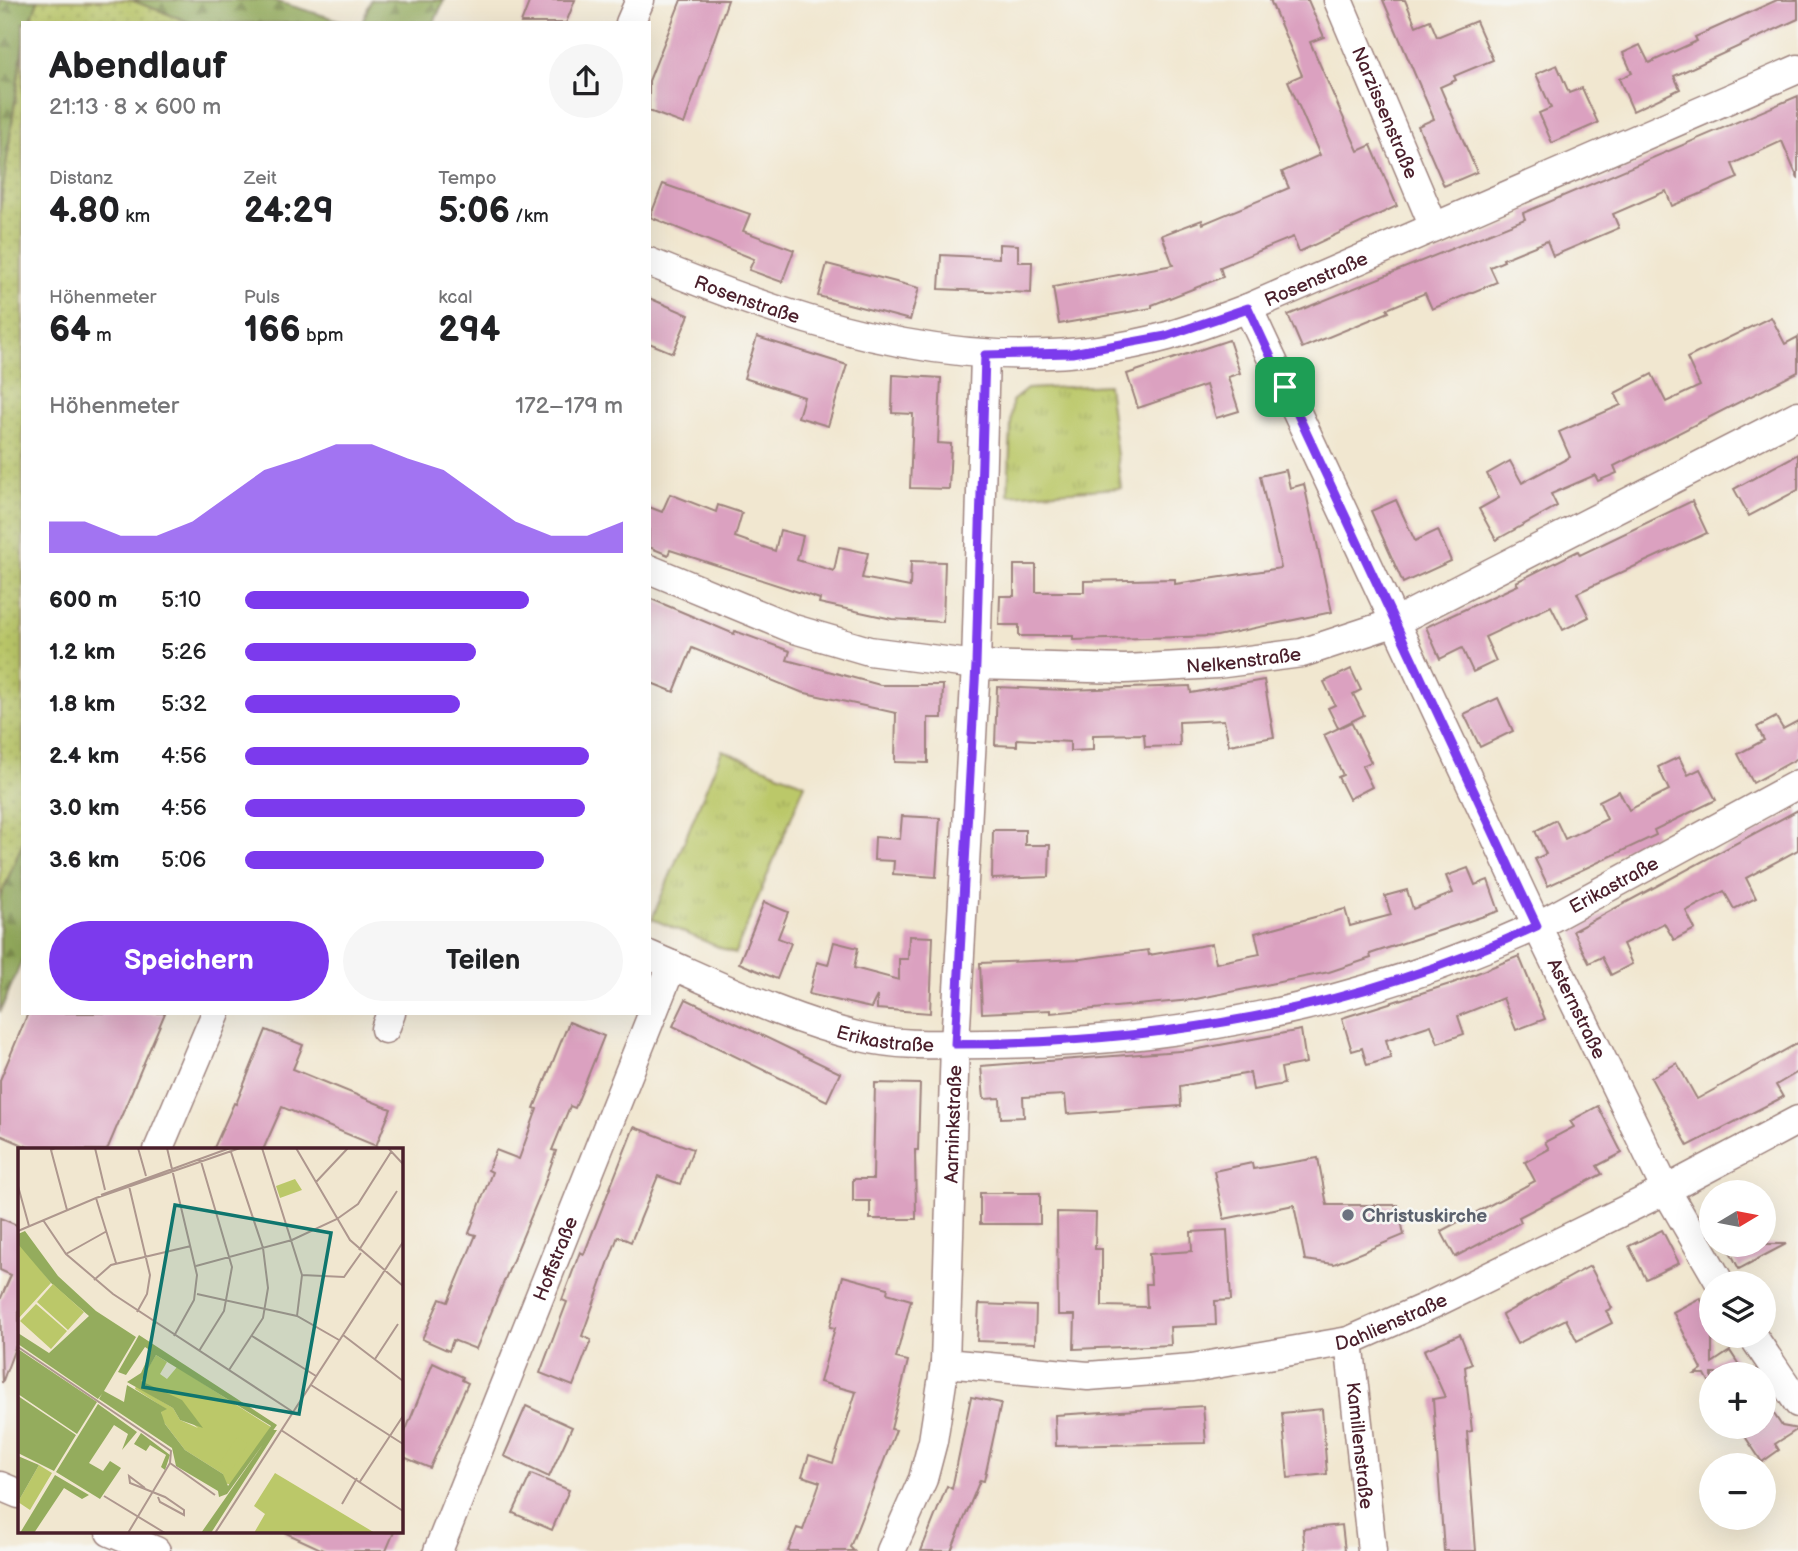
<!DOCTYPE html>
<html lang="de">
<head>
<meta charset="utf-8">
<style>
	:root { --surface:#fff; --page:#f6f6f6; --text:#202124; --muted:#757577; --accent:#7c3aed }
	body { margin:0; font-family:"Balsamiq Sans",sans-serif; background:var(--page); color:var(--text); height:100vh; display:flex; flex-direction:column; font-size:26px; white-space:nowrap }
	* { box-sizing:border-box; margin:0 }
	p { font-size:23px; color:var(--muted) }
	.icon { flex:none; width:38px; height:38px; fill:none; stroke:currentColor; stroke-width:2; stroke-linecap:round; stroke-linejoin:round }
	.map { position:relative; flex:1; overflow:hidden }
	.details { position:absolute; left:21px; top:21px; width:630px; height:994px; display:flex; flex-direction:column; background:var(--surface); border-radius:0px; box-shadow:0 7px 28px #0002 }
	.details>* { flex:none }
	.needle { width:46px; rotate:80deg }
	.tools { position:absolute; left:1699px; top:1180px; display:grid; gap:14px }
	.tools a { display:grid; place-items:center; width:77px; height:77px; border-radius:50%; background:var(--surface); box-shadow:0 7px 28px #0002; font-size:35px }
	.pin { position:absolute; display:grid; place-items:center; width:60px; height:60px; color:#fff; margin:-30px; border-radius:14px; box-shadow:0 4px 10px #0006 }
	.round { display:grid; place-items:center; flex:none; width:74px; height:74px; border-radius:37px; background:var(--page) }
	.summary { display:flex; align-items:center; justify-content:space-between; height:119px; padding:0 28px }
	h1 { font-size:38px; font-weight:700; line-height:52px }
	.metrics { display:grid; grid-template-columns:repeat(3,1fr); gap:10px; height:119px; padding:7px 28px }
	.metrics div { display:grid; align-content:center }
	.metrics b { font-size:35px; font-weight:700 }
	.metrics small { font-size:19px; font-weight:400 }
	.metrics p { font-size:19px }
	.chart { height:196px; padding:14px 28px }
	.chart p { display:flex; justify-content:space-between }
	.chart svg { width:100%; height:126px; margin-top:7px; fill:var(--accent); opacity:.7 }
	.cta { display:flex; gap:14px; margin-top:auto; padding:14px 28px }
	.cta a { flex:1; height:80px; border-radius:42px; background:var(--accent); color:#fff; font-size:28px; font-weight:700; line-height:80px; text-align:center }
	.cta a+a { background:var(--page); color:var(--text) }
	ul { padding:0 28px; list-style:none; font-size:23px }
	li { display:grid; grid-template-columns:112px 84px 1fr; align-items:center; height:52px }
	li i { height:18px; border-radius:9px; background:var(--accent) }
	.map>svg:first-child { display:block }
</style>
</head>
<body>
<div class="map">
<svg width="1798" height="1551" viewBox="0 0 1798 1551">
	<defs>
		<pattern id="grass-dots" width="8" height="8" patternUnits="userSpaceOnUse" patternTransform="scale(1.75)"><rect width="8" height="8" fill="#bbc869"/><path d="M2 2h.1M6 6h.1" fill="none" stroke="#a2ab5b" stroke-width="1.8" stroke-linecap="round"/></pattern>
		<pattern id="forest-firs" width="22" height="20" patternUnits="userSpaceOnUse" patternTransform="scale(1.75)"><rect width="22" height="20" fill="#94ac5d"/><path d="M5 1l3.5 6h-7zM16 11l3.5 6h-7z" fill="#7b8b4d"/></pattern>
		<pattern id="park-tufts" width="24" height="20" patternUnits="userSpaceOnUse" patternTransform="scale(1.75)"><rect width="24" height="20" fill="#bbc869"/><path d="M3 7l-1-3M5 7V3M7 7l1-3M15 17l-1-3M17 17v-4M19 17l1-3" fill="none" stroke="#a2ab5b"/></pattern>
	</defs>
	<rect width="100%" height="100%" fill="#f6f6f2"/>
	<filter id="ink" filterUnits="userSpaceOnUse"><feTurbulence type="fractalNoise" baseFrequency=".0143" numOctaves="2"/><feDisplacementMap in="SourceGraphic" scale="14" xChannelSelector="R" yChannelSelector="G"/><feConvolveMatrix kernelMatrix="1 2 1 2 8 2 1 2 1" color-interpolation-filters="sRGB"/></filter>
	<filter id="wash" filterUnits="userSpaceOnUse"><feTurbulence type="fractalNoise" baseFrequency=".00686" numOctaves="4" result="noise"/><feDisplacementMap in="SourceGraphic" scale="28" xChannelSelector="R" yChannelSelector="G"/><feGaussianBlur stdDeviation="1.57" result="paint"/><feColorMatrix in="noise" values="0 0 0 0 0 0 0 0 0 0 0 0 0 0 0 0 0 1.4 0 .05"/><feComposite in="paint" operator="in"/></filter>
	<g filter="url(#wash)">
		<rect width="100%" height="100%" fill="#f1e7d0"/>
		<g fill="url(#grass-dots)" stroke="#82744a" stroke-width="2">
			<polygon points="38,0 131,0 192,23 30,23"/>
			<polygon points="23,43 23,842 0,898 0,210"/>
		</g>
		<g fill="url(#forest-firs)" stroke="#6f6644" stroke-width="2">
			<polygon points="0,0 38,0 30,23 23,23 23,43 0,210"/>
			<polygon points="131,0 272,0 348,23 192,23"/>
			<polygon points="371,0 444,0 434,23 362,23"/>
			<polygon points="23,842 23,958 0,1012 0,898"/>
		</g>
		<g fill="url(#park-tufts)" stroke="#82744a" stroke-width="2">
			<polygon points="1108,385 1121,488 1008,495 1012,401 1027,389"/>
			<polygon points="722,750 805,784 735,954 652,919"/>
		</g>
		<g id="blocks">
			<g fill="#dba1c0">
				<polygon points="530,0 575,0 566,23 521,23"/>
				<polygon points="681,0 728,0 684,124 649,111 649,81"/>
				<polygon points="1270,0 1308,0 1324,37 1310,42 1358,151 1371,145 1397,206 1299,252 1293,237 1220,267 1223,277 1152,305 1152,308 1059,324 1053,287 1173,265 1162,235 1202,220 1203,224 1289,188 1282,172 1320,155 1288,81 1302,75"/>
				<polygon points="1383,0 1405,0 1416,26 1430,20 1437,37 1476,21 1493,60 1454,76 1456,80 1440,87 1477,172 1444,186 1418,126 1434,119"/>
				<polygon points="1777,0 1798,0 1798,19 1674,76 1680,89 1633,111 1619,79 1632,73 1623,53 1640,45 1649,63 1697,41 1695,37"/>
				<polygon points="1557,65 1569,93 1582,88 1598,123 1552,143 1539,113 1551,108 1536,74"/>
				<polygon points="1798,96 1798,179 1782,141 1732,164 1738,178 1672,206 1666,191 1613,214 1619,228 1553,256 1547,241 1503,259 1504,261 1490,267 1497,282 1432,309 1425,293 1387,309 1389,312 1302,348 1288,315 1525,219 1523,213"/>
				<polygon points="663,184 750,214 743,231 794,250 782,282 749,270 754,259 650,217"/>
				<polygon points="999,244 1018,245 1018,262 1032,262 1031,293 939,289 941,255 999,258"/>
				<polygon points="827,264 919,288 910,320 818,296"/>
				<polygon points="649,298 689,315 673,353 649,343"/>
				<polygon points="1771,317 1785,344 1798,337 1798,372 1614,466 1617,473 1598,481 1595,475 1551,494 1557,506 1496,540 1479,509 1499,498 1487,474 1510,461 1522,483 1570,457 1559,432 1621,405 1615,393 1652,374 1666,402 1700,386 1687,358"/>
				<polygon points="757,337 847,365 828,426 798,417 804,397 744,378"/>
				<polygon points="1229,340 1240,373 1228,377 1239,411 1216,418 1206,385 1138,408 1127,374"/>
				<polygon points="893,375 941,378 938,443 951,444 949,489 910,488 913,414 892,413"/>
				<polygon points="1798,454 1798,490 1749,516 1734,489"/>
				<polygon points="1286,470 1290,488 1304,484 1332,612 1217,636 1073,640 1073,636 1019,636 1019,625 999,625 1000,596 1014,596 1014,565 1036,565 1036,592 1084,592 1084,581 1175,579 1175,584 1281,568 1260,476"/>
				<polygon points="670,494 716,512 718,505 742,513 735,537 775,551 780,530 803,536 797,560 834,571 839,547 868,553 862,578 910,587 911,561 945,562 943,622 892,619 819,603 820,599 670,550 668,555 649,547 649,507 662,512"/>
				<polygon points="1396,500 1415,541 1438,530 1451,561 1403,583 1371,511"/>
				<polygon points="1692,501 1707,533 1577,593 1589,617 1563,630 1551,606 1485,637 1496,661 1473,672 1462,648 1440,659 1426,627 1518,585 1516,582 1578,551 1580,555"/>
				<polygon points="649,598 734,634 735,631 790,651 787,660 880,685 943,685 942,718 928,718 928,763 895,762 896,713 801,692 692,648 674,692 649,682"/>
				<polygon points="1351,669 1361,690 1353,694 1364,715 1338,728 1328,708 1335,705 1324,682"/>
				<polygon points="1264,680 1274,737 1229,745 1224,720 1179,722 1180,746 1145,747 1144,734 1093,735 1093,750 1070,751 1070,742 1017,739 1017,746 995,745 997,687 1066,690 1190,686 1191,693"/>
				<polygon points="1498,698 1513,731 1480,747 1464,714"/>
				<polygon points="1776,717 1783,729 1798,721 1798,758 1753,783 1738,754 1764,740 1757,727"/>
				<polygon points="1351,722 1371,762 1362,766 1372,787 1349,799 1338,777 1343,775 1324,735"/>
				<polygon points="1679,757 1688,775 1700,769 1716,800 1654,830 1656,835 1548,886 1535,859 1546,854 1535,831 1556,820 1565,839 1607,819 1599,801 1619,791 1629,810 1669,790 1658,767"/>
				<polygon points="1798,810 1798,850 1746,878 1756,898 1734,909 1724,891 1686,911 1695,929 1674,940 1664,923 1623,944 1632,964 1611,975 1602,957 1589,963 1573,931"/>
				<polygon points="902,816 940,818 936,877 893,874 894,861 874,860 875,837 900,839"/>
				<polygon points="993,830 1025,830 1025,845 1050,845 1049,877 992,879"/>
				<polygon points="1468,868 1475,885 1488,880 1499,911 1370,954 1371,958 1329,972 1191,1000 1051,1013 1051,1010 982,1013 980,963 1081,959 1148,950 1149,955 1212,944 1216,963 1260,954 1255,933 1345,909 1350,926 1391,915 1385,896 1407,890 1413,909 1453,893 1446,876"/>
				<polygon points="764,902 788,912 778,938 791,943 777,979 739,963"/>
				<polygon points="909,936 933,937 930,1013 877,1009 877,996 871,1008 809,994 817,962 828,965 834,942 858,948 854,968 899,980 899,959 908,959"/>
				<polygon points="1519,956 1545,1019 1516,1030 1503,998 1458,1016 1464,1034 1438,1043 1431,1025 1386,1040 1391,1058 1367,1065 1362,1048 1352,1051 1342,1018 1453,983"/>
				<polygon points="686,999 840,1073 827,1101 673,1026"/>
				<polygon points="28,1013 165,1013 107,1150 35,1150 0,1135 0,1080"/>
				<polygon points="569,1022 604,1036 575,1108 570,1106 552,1150 556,1151 542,1190 476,1349 453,1340 449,1351 422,1339 440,1299 448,1302 476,1235 469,1233 492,1172 488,1170 496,1150 519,1159 537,1109 534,1108"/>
				<polygon points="266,1030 303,1045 293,1069 391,1109 376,1146 282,1107 263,1150 213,1150 234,1103 236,1104"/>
				<polygon points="1301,1030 1306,1063 1281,1068 1284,1084 1253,1090 1250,1073 1180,1086 1181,1106 1067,1114 1065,1095 1023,1097 1024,1117 1001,1118 1000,1098 984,1099 981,1066 1193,1050"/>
				<polygon points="1798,1043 1798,1072 1776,1085 1783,1097 1688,1146 1651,1078 1677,1063 1697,1099"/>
				<polygon points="875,1083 920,1084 918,1150 915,1150 916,1219 870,1219 870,1201 853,1201 853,1179 873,1179"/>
				<polygon points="1598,1106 1622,1153 1597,1166 1602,1174 1519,1217 1521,1222 1455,1257 1441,1231 1535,1181 1525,1162 1549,1149 1545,1142 1574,1127 1570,1121"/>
				<polygon points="634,1127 693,1149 680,1184 658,1176 631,1242 618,1236 582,1336 591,1340 573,1386 540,1373 567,1302 562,1300 580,1252 584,1254"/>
				<polygon points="1318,1158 1327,1205 1398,1205 1404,1235 1334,1264 1305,1260 1294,1205 1224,1219 1214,1171 1252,1163 1253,1169"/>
				<rect x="980" y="1193" width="60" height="31"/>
				<polygon points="1057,1212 1096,1213 1095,1249 1102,1249 1102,1306 1147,1307 1146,1284 1151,1284 1149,1254 1192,1251 1191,1232 1227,1230 1231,1300 1215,1301 1216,1325 1170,1327 1171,1345 1074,1349 1075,1315 1058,1315"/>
				<polygon points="0,1218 19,1226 19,1337 2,1383 0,1300 11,1275 0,1270"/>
				<polygon points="1662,1230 1679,1263 1646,1279 1629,1246"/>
				<polygon points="1726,1244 1786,1244 1739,1269"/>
				<polygon points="1590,1266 1612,1308 1606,1311 1612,1323 1577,1341 1566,1319 1517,1344 1502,1315"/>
				<polygon points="843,1276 888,1288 887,1293 911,1300 896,1358 908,1361 891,1429 896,1430 850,1547 854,1551 788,1551 797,1528 803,1530 820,1482 802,1476 809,1455 833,1463 856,1392 820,1382 835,1328 830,1327"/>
				<polygon points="1700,1298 1712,1321 1712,1363 1730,1351 1745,1374 1712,1374 1712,1387 1705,1374 1695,1374 1702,1369 1673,1312"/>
				<polygon points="979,1304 1036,1306 1035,1343 977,1341"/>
				<polygon points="1460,1334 1472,1364 1465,1367 1472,1431 1467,1432 1476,1551 1444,1551 1433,1399 1445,1397 1424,1350"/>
				<polygon points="433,1363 463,1377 462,1380 468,1383 430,1468 401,1456 401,1442"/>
				<polygon points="971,1397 1001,1403 984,1481 980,1480 951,1551 921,1551 947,1486 952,1489"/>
				<polygon points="1764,1399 1782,1426 1798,1429 1775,1444 1779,1450 1762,1462 1738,1426 1764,1426"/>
				<polygon points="526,1406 572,1427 549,1477 504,1456"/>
				<polygon points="1203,1406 1206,1443 1056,1446 1055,1415"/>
				<polygon points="1322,1409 1327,1474 1288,1478 1282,1413"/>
				<polygon points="531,1474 569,1490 552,1530 513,1513"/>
				<polygon points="1342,1525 1345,1551 1305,1551 1303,1529"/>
				<polygon points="284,1532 394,1532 386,1551 325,1551"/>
			</g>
		</g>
	</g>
	<g filter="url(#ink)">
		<use href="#blocks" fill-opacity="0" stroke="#9e837e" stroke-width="2"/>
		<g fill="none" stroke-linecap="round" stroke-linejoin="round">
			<g stroke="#9e837e" stroke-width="31">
				<g id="minor">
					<path id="s1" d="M1338,0l96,227"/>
					<polyline points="630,23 640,0"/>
					<path id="s2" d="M649,262c165,68 340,123 519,74 27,-8 54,-18 80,-28l550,-239"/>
					<path id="s3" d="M1248,308l289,618 129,264 54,93"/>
					<path id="s4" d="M649,569l145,60 75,22 107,14 149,4 92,-5 85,-11 91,-30 405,-208"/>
					<path id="s5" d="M649,955c69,30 139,65 212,82 41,10 85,7 127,7 190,-1 376,-40 549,-118l261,-142"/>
					<polyline points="385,1029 391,1013"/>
					<polyline points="158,1150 216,1013"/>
					<polyline points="1752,1335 1798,1403"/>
					<path id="s6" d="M1349,1341l23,210"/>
					<path id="s7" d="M945,1363l143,13 104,-8 157,-27 84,-37 233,-114 132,-70"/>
					<polyline points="0,1486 19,1494"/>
					<polyline points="110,1532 156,1551"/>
					<path id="s8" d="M438,1551l234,-586"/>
					<path id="s9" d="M891,1551l32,-72 10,-38 12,-78 10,-319 21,-379 9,-310"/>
				</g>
			</g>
			<use href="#minor" stroke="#fff" stroke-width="28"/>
		</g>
	</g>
	<g fill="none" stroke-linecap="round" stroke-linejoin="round" filter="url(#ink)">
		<g stroke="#fff" stroke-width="14">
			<path id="route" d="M1248,308l289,618c-189,86 -375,117 -582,118l21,-379 9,-310 87,-2 94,-17z"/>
		</g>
		<use href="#route" stroke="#7c3aed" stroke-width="9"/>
	</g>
	<circle fill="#6b7280" stroke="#f6f6f2" stroke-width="2.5" cx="1348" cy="1215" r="7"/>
	<g text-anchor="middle" stroke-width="5" stroke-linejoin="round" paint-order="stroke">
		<g font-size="19" fill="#4a1f2b" stroke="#f6f6f2">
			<text dy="7" stroke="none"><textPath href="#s1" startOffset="122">Narzissenstraße</textPath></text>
			<text dy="7" stroke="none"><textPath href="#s2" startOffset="693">Rosenstraße</textPath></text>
			<text dy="7" stroke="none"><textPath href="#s2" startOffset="105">Rosenstraße</textPath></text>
			<text dy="7" stroke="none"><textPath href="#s4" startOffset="611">Nelkenstraße</textPath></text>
			<text dy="7" stroke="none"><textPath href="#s5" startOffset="1008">Erikastraße</textPath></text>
			<text dy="7" stroke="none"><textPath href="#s3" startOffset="774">Asternstraße</textPath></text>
			<text dy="7" stroke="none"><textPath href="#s5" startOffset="252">Erikastraße</textPath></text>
			<text dy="7" stroke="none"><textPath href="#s9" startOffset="436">Aarninkstraße</textPath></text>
			<text dy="7" stroke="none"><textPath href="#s8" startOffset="315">Hoffstraße</textPath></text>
			<text dy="7" stroke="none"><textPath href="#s7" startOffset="453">Dahlienstraße</textPath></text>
			<text dy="7" stroke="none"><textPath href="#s6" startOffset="105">Kamillenstraße</textPath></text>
		</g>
		<g font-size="19" font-weight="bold" fill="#5b616d" stroke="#f6f6f2" text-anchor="start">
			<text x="1362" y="1222">Christuskirche</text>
		</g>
	</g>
	<g transform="translate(18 1148)">
		<rect width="385" height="385" fill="#f1e7d0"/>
		<path d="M1,95l32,40 -33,36v-75zM138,207l11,7 -7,12 7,5 10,-12 94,60 -39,58 -8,-2 -1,-9 -38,-24 -23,-30 -1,-9 5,-2 -31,-20 1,-3 37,22 7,12 18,8 -58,-47zM21,317l13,8 -22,37 -12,-8z" fill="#bbc869"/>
		<path d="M7,83l33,45 38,35 40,26 -32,54 20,11 3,-17 40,24 -6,3 4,12 20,26 38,24 5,12 43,-60 -115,-71 -15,26 41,19 21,28 -23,-8 -7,-12 -46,-26 14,-9 10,-22 -6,-4 -19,28 -8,-3 21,-37 138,90 -50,69 -8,3 -1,-6 -42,-25 -4,-18 -73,-49 3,-5 -4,5 -80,-55v-11l31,20 40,-37 -38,-33 -33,-39v-10zM0,201l79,53 -20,32 -59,-40zM0,248l58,39 -22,36 -36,-18zM80,256l39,28 -15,18 6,-16 -14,-9 -25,38 14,8 7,-10 11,7 -21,31 -44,-27zM255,282h4l-66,103h-10zM123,285l29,22 -5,15 -4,-3 5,-12 -16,-10 -4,6 -12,-7zM0,308l21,9 -21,37zM37,327l34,20 -7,4 -18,-11 -30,45h-14z" fill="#94ac5d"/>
		<path d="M257,325l100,60h-121l11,-19 -11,-8z" fill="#bbc869"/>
		<path d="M277,31l7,11 -22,8 -4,-12zM219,289l11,7 -17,27 -11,-8z" fill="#bbc869"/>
		<path d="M35,136l31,28 -16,18 -31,-28zM18,156l31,27 -16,18 -31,-28z" fill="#bbc869"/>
		<path fill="none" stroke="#ae978e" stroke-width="2" d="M37,0l-4,2 16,60M77,0l10,42M120,0l8,28M149,0l30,127 -3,25 -20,36M244,0l40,127 -5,41M278,0l54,92 53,46M370,0l15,16M298,34l32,-34M0,38l11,40M111,38l21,89 -3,19 -10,18M83,47l129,-47M78,50l20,65M25,72l23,34 47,40 180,118M0,83l78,-33 144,-50M341,102l38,-59M48,106l41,-23M178,118l96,-26 45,-21 21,-15 33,-52M284,127l42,2 17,-24M76,132l17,-15 80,-19M179,146l100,22 42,24M325,187l60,46M234,188l64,40M0,199l153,104 -1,12 -42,70M181,203l25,-40 8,-44 -32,-109M357,211l23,-35M211,222l34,-52 5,-30 -5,-40 -32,-96M293,237l92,59M263,282l122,81M152,315l45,32M341,335l44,-67M127,340l-16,-12 1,7 35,14 19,13v5l-24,-13 -2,-5M86,348l61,37M324,356l15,-26M197,385l188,-291"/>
		<path fill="#0f766e" fill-opacity="0.15" stroke="#0f766e" stroke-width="3.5" d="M157,57l156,28 -32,181 -156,-27z"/>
		<rect width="385" height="385" fill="none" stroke="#4a1f2b" stroke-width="3.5"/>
	</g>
</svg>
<div class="tools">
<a><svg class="needle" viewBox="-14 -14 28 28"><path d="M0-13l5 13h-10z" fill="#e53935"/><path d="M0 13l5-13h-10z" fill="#757577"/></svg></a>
<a><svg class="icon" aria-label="layers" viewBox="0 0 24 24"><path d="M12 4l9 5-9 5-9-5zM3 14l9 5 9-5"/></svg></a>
<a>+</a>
<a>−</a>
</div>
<div class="pin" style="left:1285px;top:387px;background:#1e9e55"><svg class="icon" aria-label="arrive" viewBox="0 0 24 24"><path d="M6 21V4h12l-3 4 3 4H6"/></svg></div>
<section class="details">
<div class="summary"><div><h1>Abendlauf</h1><p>21:13 · 8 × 600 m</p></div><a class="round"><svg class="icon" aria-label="share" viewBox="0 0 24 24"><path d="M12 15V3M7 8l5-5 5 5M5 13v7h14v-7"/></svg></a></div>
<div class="metrics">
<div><p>Distanz</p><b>4.80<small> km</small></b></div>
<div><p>Zeit</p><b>24:29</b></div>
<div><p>Tempo</p><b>5:06<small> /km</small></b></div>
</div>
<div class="metrics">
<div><p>Höhenmeter</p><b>64<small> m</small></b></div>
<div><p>Puls</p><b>166<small> bpm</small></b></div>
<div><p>kcal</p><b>294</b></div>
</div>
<div class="chart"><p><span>Höhenmeter</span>172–179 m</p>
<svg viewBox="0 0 160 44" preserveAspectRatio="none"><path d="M0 44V33L10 33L20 38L30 38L40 33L50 24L60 15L70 11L80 6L90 6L100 11L110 15L120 24L130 33L140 38L150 38L160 33V44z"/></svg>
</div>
<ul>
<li><b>600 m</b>5:10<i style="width:75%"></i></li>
<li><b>1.2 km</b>5:26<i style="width:61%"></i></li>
<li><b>1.8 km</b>5:32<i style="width:57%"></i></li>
<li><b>2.4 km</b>4:56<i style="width:91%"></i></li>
<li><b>3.0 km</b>4:56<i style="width:90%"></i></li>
<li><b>3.6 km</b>5:06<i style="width:79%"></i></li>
</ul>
<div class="cta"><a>Speichern</a><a>Teilen</a></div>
</section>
</div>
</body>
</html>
